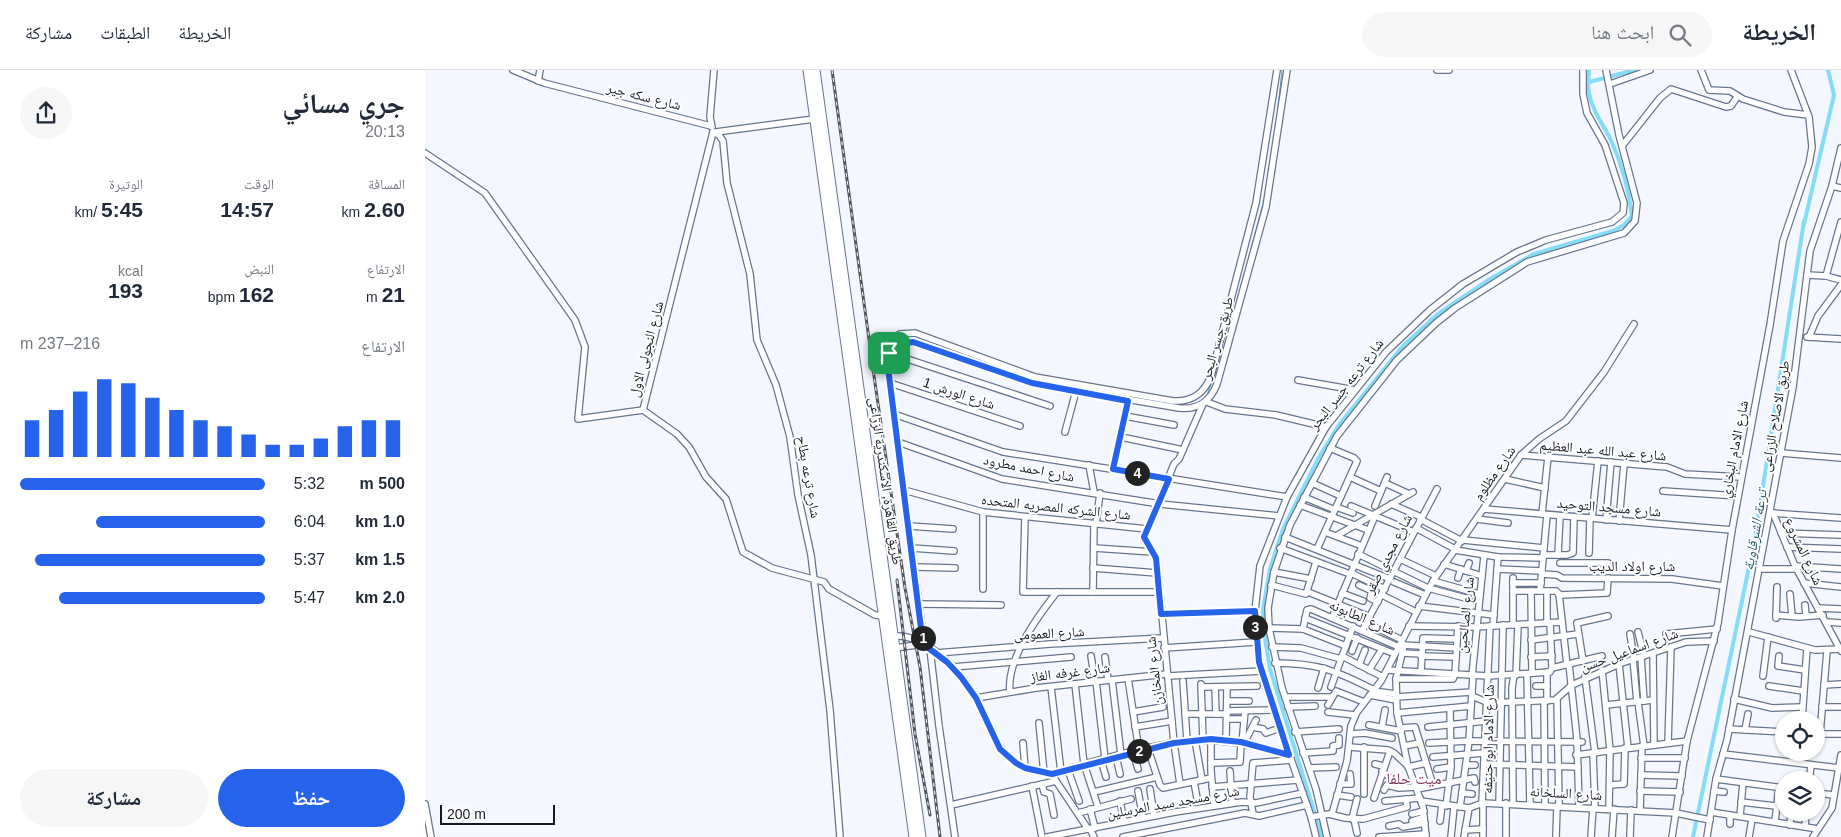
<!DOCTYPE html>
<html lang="ar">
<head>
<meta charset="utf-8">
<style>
	:root { --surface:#fff; --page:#f6f6f7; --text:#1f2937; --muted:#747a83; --line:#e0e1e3; --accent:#2563eb }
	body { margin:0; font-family:Helvetica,"Noto Naskh Arabic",sans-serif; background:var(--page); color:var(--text); direction:rtl; height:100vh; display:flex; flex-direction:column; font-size:19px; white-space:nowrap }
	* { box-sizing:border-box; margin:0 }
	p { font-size:16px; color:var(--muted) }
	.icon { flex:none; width:28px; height:28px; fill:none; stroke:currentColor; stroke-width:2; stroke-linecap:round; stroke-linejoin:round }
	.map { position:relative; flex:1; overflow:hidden; direction:ltr }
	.panel { display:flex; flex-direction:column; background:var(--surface); width:425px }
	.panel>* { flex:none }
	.buttons { position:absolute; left:1350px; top:641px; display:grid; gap:10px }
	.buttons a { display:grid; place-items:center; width:50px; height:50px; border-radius:50%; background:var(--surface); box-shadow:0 1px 4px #0004; font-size:25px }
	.scale { position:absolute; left:15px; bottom:12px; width:115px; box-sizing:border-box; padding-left:5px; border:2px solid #151b24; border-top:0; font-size:14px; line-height:18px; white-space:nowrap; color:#151b24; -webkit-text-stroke:4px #fff; paint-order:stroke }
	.pin { position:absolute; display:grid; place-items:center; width:42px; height:42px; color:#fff; margin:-21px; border-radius:10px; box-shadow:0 2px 8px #0006 }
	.km { position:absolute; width:25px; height:25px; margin:-12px; border-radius:50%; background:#222; color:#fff; font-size:14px; line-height:25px; text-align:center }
	.round { display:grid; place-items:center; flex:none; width:52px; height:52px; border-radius:26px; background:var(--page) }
	.headline { display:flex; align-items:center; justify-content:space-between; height:85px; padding:0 20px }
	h1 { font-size:28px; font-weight:700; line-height:38px }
	.metrics { display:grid; grid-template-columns:repeat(3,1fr); gap:8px; height:85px; padding:5px 20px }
	.metrics div { display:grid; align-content:center }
	.metrics b { font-size:21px; font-weight:700 }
	.metrics small { font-size:14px; font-weight:400 }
	.metrics p { font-size:14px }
	.chart { height:140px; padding:10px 20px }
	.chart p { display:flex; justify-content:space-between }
	.chart svg { width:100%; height:90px; margin-top:5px; stroke:var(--accent); stroke-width:6 }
	.action { display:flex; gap:10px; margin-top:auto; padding:10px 20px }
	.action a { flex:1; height:58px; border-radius:30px; background:var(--accent); color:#fff; font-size:20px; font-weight:700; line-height:58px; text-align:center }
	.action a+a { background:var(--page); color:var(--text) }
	ul { padding:0 20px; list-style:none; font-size:16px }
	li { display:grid; grid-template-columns:80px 60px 1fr; align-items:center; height:38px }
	li i { height:12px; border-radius:6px; background:var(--accent) }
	header { display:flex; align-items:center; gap:30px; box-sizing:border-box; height:70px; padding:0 25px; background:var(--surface); border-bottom:1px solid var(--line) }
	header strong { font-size:24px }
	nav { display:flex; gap:28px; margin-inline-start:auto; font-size:18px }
	.search { width:350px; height:45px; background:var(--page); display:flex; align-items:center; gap:12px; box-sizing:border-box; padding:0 18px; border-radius:28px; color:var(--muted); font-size:19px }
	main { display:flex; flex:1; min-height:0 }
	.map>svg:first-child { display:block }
</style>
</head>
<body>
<header>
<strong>الخريطة</strong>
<div class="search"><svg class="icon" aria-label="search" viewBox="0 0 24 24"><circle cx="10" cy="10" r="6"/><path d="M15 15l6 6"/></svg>ابحث هنا</div>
<nav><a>الخريطة</a><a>الطبقات</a><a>مشاركة</a></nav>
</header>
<main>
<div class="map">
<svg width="1416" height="767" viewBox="0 0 1416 767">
	<rect width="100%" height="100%" fill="#f4f7fd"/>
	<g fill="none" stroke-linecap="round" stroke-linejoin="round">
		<g stroke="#63a2b8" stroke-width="1">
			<polyline points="851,55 857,0"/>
			<polyline points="816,216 839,130"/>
			<polyline points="782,325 798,282"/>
		</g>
		<g stroke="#84dcf7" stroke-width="4">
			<polyline points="1164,12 1210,0"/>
			<polyline points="1379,154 1409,25 1403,0"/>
			<path d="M897,767l-52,-168 -5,-31 -2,-29 7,-40 13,-40 36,-72 20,-32 64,-79 35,-32 52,-35 44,-25 79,-23 11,-6 8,-9c-3,-26 -11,-54 -22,-78 -8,-15 -18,-28 -21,-45 -2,-7 0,-16 0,-23"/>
			<polyline points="1268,767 1330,468 1379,151"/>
		</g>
		<g stroke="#66758d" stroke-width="8">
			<g id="minor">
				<polyline points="88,0 119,13 286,56"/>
				<polyline points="1012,0 1024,0"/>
				<polyline points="1276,0 1284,20 1305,21 1318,29 1359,42 1383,45"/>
				<polyline points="113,11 115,0"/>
				<polyline points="1185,14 1225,0"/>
				<polyline points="287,57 285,47 289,0"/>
				<polyline points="288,62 294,65 298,71 302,113 325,204 332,270 351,315 365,367 373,425 386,485 405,640 415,767"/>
				<polyline points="291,62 389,49"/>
				<polyline points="1197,76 1235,28 1246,19 1301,37 1306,36 1312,27"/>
				<polyline points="0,83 60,123 150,250 160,277 153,349 218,340"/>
				<polyline points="1407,116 1416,118"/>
				<polyline points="1382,205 1401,206 1416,210"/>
				<polyline points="1401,206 1416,152"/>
				<polyline points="1382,267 1416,269"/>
				<polyline points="1384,267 1393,246 1416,215"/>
				<path d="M457,278l18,-14 15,-1 120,44 138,24c19,1 31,-7 38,-25l45,-173 21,-133"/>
				<polyline points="464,283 625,336"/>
				<polyline points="873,310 930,320"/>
				<polyline points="465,313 595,356"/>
				<polyline points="782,332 800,339 851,345 901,357"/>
				<polyline points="218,340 252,364 264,377 281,407 301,429 318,482 347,498 399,512 404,519 450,545 458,546"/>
				<polyline points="218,340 288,62"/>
				<polyline points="469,344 578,382 862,427"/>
				<polyline points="700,346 749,355"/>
				<polyline points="640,362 651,321"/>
				<polyline points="696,367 758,380"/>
				<polyline points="473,372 577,409 735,434 854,446"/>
				<polyline points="1356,383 1416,388"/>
				<polyline points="1096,385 1242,397 1260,404 1316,407"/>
				<polyline points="664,395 669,422"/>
				<polyline points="688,399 703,331"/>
				<polyline points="925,407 956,421"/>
				<polyline points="1080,409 1120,418"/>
				<polyline points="887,413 916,426"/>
				<polyline points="960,413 984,424"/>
				<polyline points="479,420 558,442 722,459"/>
				<polyline points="1238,421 1313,426"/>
				<polyline points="879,427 910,440"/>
				<polyline points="966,434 996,447"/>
				<polyline points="875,435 943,460"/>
				<polyline points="926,436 989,462"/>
				<polyline points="950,436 962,407"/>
				<polyline points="911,437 928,443"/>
				<polyline points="1059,439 1307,460"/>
				<polyline points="1347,443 1416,448"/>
				<polyline points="1348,443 1370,496 1416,581"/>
				<polyline points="1117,444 1123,387"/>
				<polyline points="600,447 598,522 734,522"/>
				<polyline points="1167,448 1173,391"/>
				<polyline points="995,449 1037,471"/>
				<polyline points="1052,449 1083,453"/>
				<polyline points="1181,450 1186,392"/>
				<polyline points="1194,451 1199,394"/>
				<polyline points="671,454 675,423"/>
				<polyline points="484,456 528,459"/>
				<polyline points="991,458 1030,479"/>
				<polyline points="900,462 937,476"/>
				<polyline points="1356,463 1416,465"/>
				<polyline points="911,466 988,422"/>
				<polyline points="860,467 965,509"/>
				<polyline points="1038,470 1119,478"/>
				<polyline points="1362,477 1416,479"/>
				<polyline points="487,478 529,481"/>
				<polyline points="669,478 728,482"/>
				<polyline points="855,478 925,504"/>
				<polyline points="892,479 932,391 929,388 905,378"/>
				<polyline points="1030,480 1073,487 1118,488"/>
				<polyline points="1164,483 1165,448"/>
				<polyline points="933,484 1003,518 1044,529"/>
				<polyline points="1118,485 1142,485 1148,483 1149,447"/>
				<polyline points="1133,485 1135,446"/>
				<polyline points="975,489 1011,506"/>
				<polyline points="1135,493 1183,493"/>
				<polyline points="1019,494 1057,506"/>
				<polyline points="1370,496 1416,499"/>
				<polyline points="490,497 530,498"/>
				<polyline points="668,498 732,503"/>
				<polyline points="1072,499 1117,501"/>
				<polyline points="1335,499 1371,499"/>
				<polyline points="1041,501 1044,493"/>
				<polyline points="849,502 886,509"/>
				<polyline points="926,503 960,519"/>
				<polyline points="1117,504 1132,505 1137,508 1247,509 1298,516"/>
				<polyline points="1033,508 1036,499"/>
				<polyline points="1008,511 1054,524"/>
				<polyline points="969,512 1000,525"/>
				<polyline points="1088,513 1116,513"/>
				<polyline points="1379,513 1416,517"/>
				<polyline points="846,515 881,524 891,492"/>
				<polyline points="934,515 947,521 945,528 953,532"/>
				<polyline points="558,519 558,442"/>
				<polyline points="1088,521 1131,521 1135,525 1182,523 1183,508"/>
				<polyline points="1106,521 1107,603"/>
				<polyline points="1115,521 1122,445"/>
				<polyline points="1122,521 1122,553"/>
				<polyline points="668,522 669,454"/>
				<polyline points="883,522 945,547"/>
				<polyline points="917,523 938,531"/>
				<polyline points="1134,524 1142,595"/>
				<polyline points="1365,524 1367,546"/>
				<polyline points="957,525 991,542"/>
				<polyline points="495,534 576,535"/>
				<polyline points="1380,535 1381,546"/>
				<polyline points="994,536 1069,545"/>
				<polyline points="1393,538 1416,539"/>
				<polyline points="736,544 830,541"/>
				<polyline points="1351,545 1374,547 1398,545"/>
				<polyline points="880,548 970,584"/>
				<polyline points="907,548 950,446"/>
				<polyline points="1351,548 1352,517"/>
				<polyline points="1402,552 1416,553"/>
				<polyline points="942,553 977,570"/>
				<polyline points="1088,555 1088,508"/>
				<polyline points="984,556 1050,557 1137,552"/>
				<polyline points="1068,556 1073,487"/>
				<polyline points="844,558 878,559 921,576"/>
				<polyline points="878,559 882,540 886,539 974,577"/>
				<polyline points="937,561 1012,419"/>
				<polyline points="1213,562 1219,586"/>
				<polyline points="1324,562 1390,580 1416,579"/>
				<polyline points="1205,564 1209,589"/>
				<polyline points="1241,564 1292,559"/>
				<path d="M469,566c33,-2 66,34 81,61 15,25 19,57 49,70 8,3 20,7 29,7 11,-1 22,-7 32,-10 29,-8 59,-17 89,-21 43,-7 75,1 115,12"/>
				<polyline points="1106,570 1153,564"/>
				<path d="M499,574l-34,-261c-3,-21 -6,-40 23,-41l119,41 147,25c19,2 31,-6 38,-24l49,-177 21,-137"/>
				<polyline points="977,575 1032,578"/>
				<polyline points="979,575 971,609 972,643 983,696 998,737 1001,767"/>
				<polyline points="847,577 876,578 916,589"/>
				<polyline points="470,578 499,574"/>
				<polyline points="739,578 831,572"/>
				<polyline points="505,579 514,656 530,767"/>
				<polyline points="927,581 932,568"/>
				<polyline points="511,583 625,574 738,568"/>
				<polyline points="977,583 997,584"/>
				<polyline points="1228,583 1229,675"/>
				<polyline points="666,586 670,611"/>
				<polyline points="917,586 958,607"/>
				<polyline points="996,586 1031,587"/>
				<polyline points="1354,586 1353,596 1380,600"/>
				<polyline points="680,587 683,610"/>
				<polyline points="1106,587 1127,586"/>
				<polyline points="1216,587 1219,631"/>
				<polyline points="1208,589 1212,632"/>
				<polyline points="1158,591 1152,553 1183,546"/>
				<path d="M850,593c43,0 62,8 99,27"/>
				<polyline points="1144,594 1152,669 1154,737"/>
				<polyline points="1194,594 1203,678"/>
				<polyline points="934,595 940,580"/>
				<polyline points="528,597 646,587"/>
				<polyline points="1127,598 1177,586"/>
				<polyline points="944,600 957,579"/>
				<polyline points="962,600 1063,606 1125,602 1127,598 1125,553"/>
				<polyline points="1177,600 1185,680 1184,739"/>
				<polyline points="996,601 998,568 1032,569"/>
				<polyline points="1030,604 1033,556"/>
				<polyline points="1102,604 1105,734"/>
				<polyline points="1091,605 1093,555"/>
				<polyline points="743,606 837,601"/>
				<polyline points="1047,606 1059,486"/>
				<polyline points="1338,606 1343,567"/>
				<polyline points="1160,607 1170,683"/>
				<polyline points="703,608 714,681"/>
				<polyline points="971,609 1028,609 1030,604"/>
				<polyline points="687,610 696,685"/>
				<polyline points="671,611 680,689"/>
				<polyline points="758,611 762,671"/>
				<polyline points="650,614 659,694 673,737"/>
				<polyline points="776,614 778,670"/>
				<polyline points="1399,615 1416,614"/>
				<polyline points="1111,616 1122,616"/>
				<polyline points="1344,616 1378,621"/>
				<polyline points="626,617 636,702"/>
				<polyline points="777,617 832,616"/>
				<polyline points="790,617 791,644"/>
				<polyline points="906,617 928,556"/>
				<polyline points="893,618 899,598"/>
				<polyline points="948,621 971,624"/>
				<path d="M585,622c-4,-32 27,-75 47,-100"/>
				<polyline points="945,625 971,630"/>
				<polyline points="1047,626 1064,633 1130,630 1147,615 1194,594 1261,572 1289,571"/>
				<polyline points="860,627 906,627"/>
				<polyline points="971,627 1047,622"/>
				<polyline points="551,628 611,618 742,604"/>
				<polyline points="1132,629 1134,736"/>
				<polyline points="1309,629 1347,638 1377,637"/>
				<polyline points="802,631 824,631"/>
				<polyline points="1119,631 1120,735"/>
				<polyline points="1122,631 1122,602"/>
				<polyline points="1213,632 1219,676"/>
				<polyline points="903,635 911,621 939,632"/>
				<polyline points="1181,635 1228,630"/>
				<polyline points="863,637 890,636"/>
				<polyline points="1397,637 1416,637"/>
				<polyline points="802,641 849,640"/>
				<polyline points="708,642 738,637"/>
				<polyline points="903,642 930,645"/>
				<polyline points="972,643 1046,636"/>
				<polyline points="760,644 802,644"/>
				<polyline points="802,649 819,649"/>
				<polyline points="1377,650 1382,578"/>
				<polyline points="614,653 619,703"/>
				<polyline points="944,655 976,661"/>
				<polyline points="710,657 747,651"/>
				<polyline points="828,657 838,659 841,663 855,658"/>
				<polyline points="957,657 960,640"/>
				<polyline points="1003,657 1061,651"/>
				<polyline points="975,658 990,657 1008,715"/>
				<polyline points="1304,659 1359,662"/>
				<polyline points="1320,660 1323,644"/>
				<polyline points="870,662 914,659"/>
				<polyline points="925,664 940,663 967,668"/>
				<polyline points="1391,664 1416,664"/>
				<polyline points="1395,664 1402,581"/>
				<polyline points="786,669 786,701 789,735"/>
				<polyline points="770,670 777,710"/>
				<polyline points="801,670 802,617"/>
				<polyline points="598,673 600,698"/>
				<polyline points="817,673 820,641"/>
				<polyline points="819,673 831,650"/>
				<polyline points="1004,673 1044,671 1157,672"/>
				<polyline points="1243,673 1246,577"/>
				<polyline points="979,676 995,673"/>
				<polyline points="924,677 963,680 969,683 983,696"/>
				<polyline points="723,679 735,715 738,718 786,708"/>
				<polyline points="708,682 713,699"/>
				<polyline points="878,683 908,681 908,676 914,675 914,668"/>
				<polyline points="1168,683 1170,738"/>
				<polyline points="1298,684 1414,698"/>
				<polyline points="1151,685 1262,671"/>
				<polyline points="691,686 695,704"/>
				<polyline points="1008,687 1059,683"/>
				<polyline points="1216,688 1260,688"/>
				<polyline points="676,690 681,707"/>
				<polyline points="786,693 815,692 816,672"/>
				<polyline points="950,694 958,696"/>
				<polyline points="1059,694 1153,697"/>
				<polyline points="1042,695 1050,695"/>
				<polyline points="983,697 1001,693"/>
				<polyline points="884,698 911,697"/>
				<polyline points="1012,699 1026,697"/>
				<polyline points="643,700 654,731"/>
				<polyline points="805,701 807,733"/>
				<polyline points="957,701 963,706"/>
				<polyline points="1216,705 1257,706"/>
				<polyline points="1385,705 1386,695"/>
				<polyline points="629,708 663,759"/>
				<polyline points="1291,709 1359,718"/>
				<polyline points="769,712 772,728"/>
				<polyline points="617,714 619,722 625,724 629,745"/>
				<polyline points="755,714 749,673 732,492 719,467 749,394 754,389 778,334"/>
				<polyline points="915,714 926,714 925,704"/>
				<polyline points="1185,715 1199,714 1200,678"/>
				<polyline points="607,716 617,767"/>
				<polyline points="787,717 873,710"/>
				<polyline points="725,719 729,746"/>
				<polyline points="992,719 1049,708 1050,712"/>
				<polyline points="959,720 962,715 974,718 991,717"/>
				<polyline points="713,721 718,748"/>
				<polyline points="1215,721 1255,722"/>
				<polyline points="1289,721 1299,722"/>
				<polyline points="669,722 732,707"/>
				<polyline points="1037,723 1047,724"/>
				<polyline points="1391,723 1409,725"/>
				<polyline points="939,724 939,677"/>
				<polyline points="912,725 926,727"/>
				<polyline points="949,728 965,681"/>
				<polyline points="695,731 699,752"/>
				<polyline points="960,731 995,728"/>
				<polyline points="996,731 1044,738 1058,733 1251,743 1285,750"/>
				<polyline points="1316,732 1359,737"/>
				<polyline points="1057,733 1065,556"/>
				<polyline points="1058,733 1058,767"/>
				<polyline points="1074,733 1078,555"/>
				<polyline points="1088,733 1087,618 1089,605"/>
				<polyline points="0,734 6,767"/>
				<polyline points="526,735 631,711"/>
				<polyline points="1021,736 1026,697 1025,638"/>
				<polyline points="1035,737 1044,671 1048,606"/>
				<polyline points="665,739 670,758"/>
				<polyline points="1215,740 1217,676"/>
				<polyline points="1286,742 1393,759"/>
				<polyline points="653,743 706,729"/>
				<polyline points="828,744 825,727 828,693 866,690"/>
				<polyline points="907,744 922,691 926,656 932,642 956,611 1008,511 1096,385 1114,369 1141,351 1179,302 1209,254"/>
				<polyline points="987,744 999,741"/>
				<polyline points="1305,745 1305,754"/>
				<polyline points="1315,746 1318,713"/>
				<polyline points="886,747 904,744 920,748 938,749 982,737 981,729"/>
				<polyline points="927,749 932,729"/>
				<polyline points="929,749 932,763"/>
				<polyline points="987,751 999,747"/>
				<polyline points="1015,751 1017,735"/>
				<polyline points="1350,752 1354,717"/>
				<polyline points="1365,755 1366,742"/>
				<polyline points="964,756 974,754 978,757 1000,753"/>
				<polyline points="1380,757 1381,742"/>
				<polyline points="665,759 669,767"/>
				<polyline points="1040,760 1058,759"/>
				<polyline points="622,767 750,742 817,732 831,733 878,723"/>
				<polyline points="698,767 820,743 834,746 882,735"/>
				<polyline points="891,767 886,747 839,611 832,578 830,541 835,496 862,427 901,357 961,282 1005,240 1038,214 1092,182 1121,170 1187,152 1198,143 1199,133 1180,75 1162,43 1158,24 1158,0"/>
				<polyline points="902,767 891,719 857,618 844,558 843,538 849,502 865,455 912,366 972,290 1011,253 1030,238 1102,192 1199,163 1210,151 1212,133 1194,65 1181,0"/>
				<polyline points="954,767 1001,764"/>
				<polyline points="1026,767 1029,737"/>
				<polyline points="1039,767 1044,738"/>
				<polyline points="1081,767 1081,733"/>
				<polyline points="1131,767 1132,736"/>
				<polyline points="1166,767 1168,738"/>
				<polyline points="1187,767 1189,739"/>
				<polyline points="1205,767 1206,740"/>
				<polyline points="1247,767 1262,671 1293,553 1307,460 1345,255 1358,171 1384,94 1387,77 1384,47 1366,0"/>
				<polyline points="1282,767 1291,709 1302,670 1368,317 1385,181 1407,116 1416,78"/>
				<polyline points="1324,767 1327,749"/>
				<polyline points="1388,767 1407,738 1416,685"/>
			</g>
		</g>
		<g stroke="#66758d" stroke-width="11">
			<g id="highway">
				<polyline points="383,0 489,767"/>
				<polyline points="390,0 496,767"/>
			</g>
		</g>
		<use href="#minor" stroke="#fff" stroke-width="5.5"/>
		<use href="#highway" stroke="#fff" stroke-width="9"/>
		<g stroke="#52575f" stroke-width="3">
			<g id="rail">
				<polyline points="407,0 450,313 480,518 495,597 515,767"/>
				<polyline points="472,510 490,664 505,745"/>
			</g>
		</g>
		<use href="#rail" stroke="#fff" stroke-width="1" stroke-dasharray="4" stroke-linecap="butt"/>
	</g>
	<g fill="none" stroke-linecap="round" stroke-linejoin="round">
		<g stroke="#fff" stroke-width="10">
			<path id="route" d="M488,272l119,41 96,18 -15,68 56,10 -25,58 12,21 5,56 94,-3 4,51 30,93 -48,-13 -30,-3 -37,4 -122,31 -27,-6 -9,-5 -16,-14 -24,-51 -15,-21 -14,-15 -24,-18 -36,-284c2,-12 14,-17 26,-18z"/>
		</g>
		<use href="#route" stroke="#2563eb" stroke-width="6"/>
	</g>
	<g text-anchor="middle" stroke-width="4" stroke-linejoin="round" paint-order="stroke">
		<g font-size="14" fill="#151b24" stroke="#fff">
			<text transform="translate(219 26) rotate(14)" y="5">شارع سكه جير</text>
			<text transform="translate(792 268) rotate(-74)" y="5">طريق جسر البحر</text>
			<text transform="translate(221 279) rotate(-75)" y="5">شارع النجولى الاول</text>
			<text transform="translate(921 314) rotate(-52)" y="5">شارع ترعه جسر البحر</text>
			<text transform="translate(534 323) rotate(18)" y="5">شارع الورش 1</text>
			<text transform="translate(1350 346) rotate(-80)" y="5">طريق الاصلاح الزراعى</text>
			<text transform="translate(1309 379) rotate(-79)" y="5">شارع الامام البخاري</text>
			<text transform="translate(1178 380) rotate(5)" y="5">شارع عبد الله عبد العظيم</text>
			<text transform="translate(604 398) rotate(11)" y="5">شارع احمد مطرود</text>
			<text transform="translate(1069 403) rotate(-55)" y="5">شارع مظلوم</text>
			<text transform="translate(384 407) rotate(80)" y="5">شارع ترعه بطاح</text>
			<text transform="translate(461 411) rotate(82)" y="5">طريق القاهرة, الاسكندرية الزراعى</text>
			<text transform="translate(631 437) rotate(6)" y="5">شارع الشركه المصريه المتحده</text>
			<text transform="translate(1184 437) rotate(5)" y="5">شارع مسجد التوحيد</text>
			<text transform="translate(1379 481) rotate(65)" y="5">شارع المشروع</text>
			<text transform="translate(963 484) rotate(-63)" y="5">شارع مجدي صقر</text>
			<text x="1207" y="501">شارع اولاد الديب</text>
			<text transform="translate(1040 545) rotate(-84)" y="5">شارع الصالحين</text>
			<text transform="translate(937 547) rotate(23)" y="5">شارع الطابونه</text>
			<text transform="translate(624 563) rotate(-3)" y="5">شارع العمومى</text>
			<text transform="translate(1204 580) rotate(-20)" y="5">شارع اسماعيل حسن</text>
			<text transform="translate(729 601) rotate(-96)" y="5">شارع المخازن</text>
			<text transform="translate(645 602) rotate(-7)" y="5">شارع غرفه الغاز</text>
			<text transform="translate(1063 669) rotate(-89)" y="5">شارع الامام ابو حنيفه</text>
			<text transform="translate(1141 723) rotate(3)" y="5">شارع السلخانه</text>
			<text transform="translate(748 732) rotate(-10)" y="5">شارع مسجد سيد المرسلين</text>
		</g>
		<g font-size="15" font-style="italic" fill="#295a69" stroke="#fff">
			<text transform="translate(1330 460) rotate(-80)" y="5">ترعة الشرقاوية</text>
		</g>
		<g font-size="16" fill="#7f3a55" stroke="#fff">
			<text x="989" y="714">ميت حلفا</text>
		</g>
	</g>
</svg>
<div class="buttons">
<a><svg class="icon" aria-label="locate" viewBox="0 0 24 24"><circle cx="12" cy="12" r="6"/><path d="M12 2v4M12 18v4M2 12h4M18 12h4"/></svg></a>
<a><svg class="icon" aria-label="layers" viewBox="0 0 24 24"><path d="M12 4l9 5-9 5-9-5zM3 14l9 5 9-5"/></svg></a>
</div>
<div class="scale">200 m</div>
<div class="pin" style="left:464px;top:283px;background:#1e9e55"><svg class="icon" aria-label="arrive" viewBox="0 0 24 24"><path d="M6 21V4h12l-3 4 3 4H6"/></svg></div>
<b class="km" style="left:498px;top:568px">1</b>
<b class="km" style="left:714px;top:681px">2</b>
<b class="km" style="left:830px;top:557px">3</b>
<b class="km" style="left:712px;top:403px">4</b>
</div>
<section class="panel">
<div class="headline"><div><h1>جري مسائي</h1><p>20:13</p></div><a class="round"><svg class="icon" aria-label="share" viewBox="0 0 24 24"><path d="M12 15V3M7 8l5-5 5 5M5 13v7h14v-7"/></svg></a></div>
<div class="metrics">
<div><p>المسافة</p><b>2.60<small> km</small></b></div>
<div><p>الوقت</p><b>14:57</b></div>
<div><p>الوتيرة</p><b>5:45<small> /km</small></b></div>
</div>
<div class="metrics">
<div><p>الارتفاع</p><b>21<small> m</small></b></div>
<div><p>النبض</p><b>162<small> bpm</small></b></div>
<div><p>kcal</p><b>193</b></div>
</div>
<div class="chart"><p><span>الارتفاع</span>216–237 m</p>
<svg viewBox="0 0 160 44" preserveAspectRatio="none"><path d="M5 44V26M15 44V21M25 44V12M35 44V6M45 44V8M55 44V15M65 44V21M75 44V26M85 44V29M95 44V33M105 44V38M115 44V38M125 44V35M135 44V29M145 44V26M155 44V26"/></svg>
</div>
<ul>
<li><b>500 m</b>5:32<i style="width:100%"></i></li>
<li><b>1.0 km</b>6:04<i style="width:69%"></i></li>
<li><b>1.5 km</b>5:37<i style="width:94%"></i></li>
<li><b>2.0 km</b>5:47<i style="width:84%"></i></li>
</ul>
<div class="action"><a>حفظ</a><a>مشاركة</a></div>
</section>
</main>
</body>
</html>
